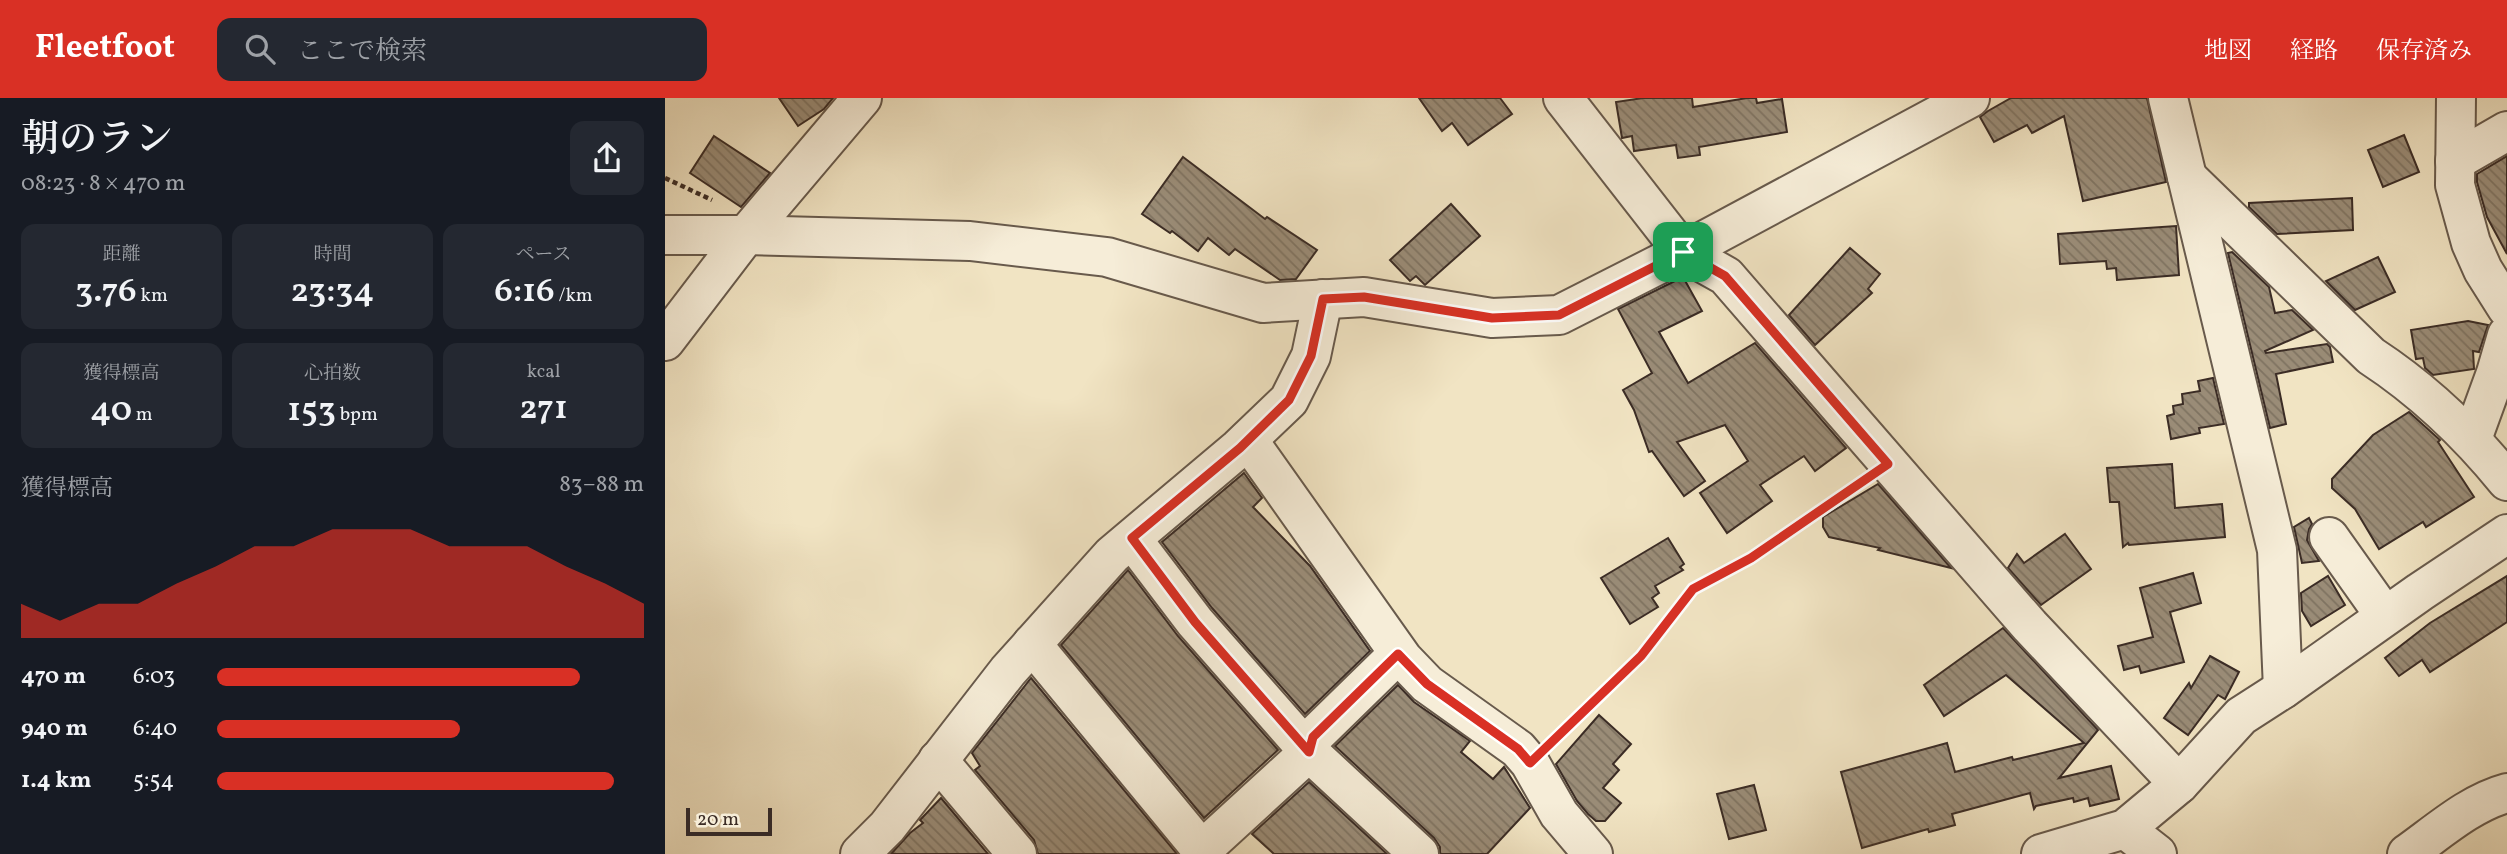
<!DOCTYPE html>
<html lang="ja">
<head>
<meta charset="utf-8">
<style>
	:root { --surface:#171b24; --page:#242831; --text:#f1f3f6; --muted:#9ea1a6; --accent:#d93025 }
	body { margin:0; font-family:Vollkorn,"Noto Serif JP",serif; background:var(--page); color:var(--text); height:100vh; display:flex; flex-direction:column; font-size:26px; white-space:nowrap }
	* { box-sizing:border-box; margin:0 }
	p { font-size:23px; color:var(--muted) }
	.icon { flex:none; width:38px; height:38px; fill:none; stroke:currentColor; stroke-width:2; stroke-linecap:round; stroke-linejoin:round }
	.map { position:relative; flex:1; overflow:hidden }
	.drawer { display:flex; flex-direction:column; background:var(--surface); width:665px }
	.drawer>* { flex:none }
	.scale { position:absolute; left:21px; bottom:18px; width:86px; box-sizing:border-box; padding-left:7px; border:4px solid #3b2c25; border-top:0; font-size:19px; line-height:24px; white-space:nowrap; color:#3b2c25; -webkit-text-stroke:5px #f6edd8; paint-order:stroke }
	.pin { position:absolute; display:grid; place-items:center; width:60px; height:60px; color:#fff; margin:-30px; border-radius:14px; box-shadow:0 4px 10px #0006 }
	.round { display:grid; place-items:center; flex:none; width:74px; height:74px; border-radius:14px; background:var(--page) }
	.headline { display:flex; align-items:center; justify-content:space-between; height:119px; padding:0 21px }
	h1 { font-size:38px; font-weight:600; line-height:52px }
	.figures { display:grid; grid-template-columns:repeat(3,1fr); gap:10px; height:119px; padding:7px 21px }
	.figures div { display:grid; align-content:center; border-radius:14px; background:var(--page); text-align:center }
	.figures b { font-size:35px; font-weight:600 }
	.figures small { font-size:19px; font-weight:400 }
	.figures p { font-size:19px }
	.chart { height:196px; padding:14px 21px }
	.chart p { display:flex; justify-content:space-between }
	.chart svg { width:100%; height:126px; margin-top:7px; fill:var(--accent); opacity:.7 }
	ul { padding:0 21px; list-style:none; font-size:23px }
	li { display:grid; grid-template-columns:112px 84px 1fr; align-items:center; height:52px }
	li i { height:18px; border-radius:9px; background:var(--accent) }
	header { display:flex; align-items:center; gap:42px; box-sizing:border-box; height:98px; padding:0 35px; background:var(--accent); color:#fff }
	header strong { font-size:33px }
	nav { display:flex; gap:38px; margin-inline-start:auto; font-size:24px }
	.search { width:490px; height:63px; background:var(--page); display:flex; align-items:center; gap:18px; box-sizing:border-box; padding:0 24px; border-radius:14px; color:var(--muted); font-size:26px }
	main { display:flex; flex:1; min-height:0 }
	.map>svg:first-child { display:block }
</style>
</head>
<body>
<header>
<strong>Fleetfoot</strong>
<div class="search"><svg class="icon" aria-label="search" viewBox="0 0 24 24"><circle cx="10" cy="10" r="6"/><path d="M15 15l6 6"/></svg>ここで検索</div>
<nav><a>地図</a><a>経路</a><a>保存済み</a></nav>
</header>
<main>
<section class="drawer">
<div class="headline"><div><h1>朝のラン</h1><p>08:23 · 8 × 470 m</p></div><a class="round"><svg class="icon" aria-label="share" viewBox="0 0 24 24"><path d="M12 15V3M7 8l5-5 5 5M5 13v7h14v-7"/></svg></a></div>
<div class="figures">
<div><p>距離</p><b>3.76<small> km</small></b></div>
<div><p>時間</p><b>23:34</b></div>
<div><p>ペース</p><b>6:16<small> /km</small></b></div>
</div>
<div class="figures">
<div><p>獲得標高</p><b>40<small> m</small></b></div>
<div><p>心拍数</p><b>153<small> bpm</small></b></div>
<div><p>kcal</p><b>271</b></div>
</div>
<div class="chart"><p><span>獲得標高</span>83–88 m</p>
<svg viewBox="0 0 160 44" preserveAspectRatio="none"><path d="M0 44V32L10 38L20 32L30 32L40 25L50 19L60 12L70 12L80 6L90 6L100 6L110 12L120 12L130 12L140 19L150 25L160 32V44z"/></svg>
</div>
<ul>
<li><b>470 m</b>6:03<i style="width:85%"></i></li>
<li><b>940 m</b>6:40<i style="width:57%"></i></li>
<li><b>1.4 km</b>5:54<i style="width:93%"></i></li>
</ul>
</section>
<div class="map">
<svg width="1842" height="756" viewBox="0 0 1842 756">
	<defs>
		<pattern id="building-back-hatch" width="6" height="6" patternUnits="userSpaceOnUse" patternTransform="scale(1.75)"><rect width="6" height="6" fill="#9a8c77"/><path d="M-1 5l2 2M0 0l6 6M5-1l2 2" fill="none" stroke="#7f7361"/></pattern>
	</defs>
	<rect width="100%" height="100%" fill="#f1e4c3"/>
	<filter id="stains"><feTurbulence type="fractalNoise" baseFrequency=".00286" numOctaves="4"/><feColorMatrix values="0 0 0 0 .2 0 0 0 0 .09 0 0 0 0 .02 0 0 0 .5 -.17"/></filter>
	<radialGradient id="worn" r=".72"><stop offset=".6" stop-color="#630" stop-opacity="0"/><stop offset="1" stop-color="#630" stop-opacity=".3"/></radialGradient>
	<g fill="url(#building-back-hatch)" stroke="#3b2c25" stroke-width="2">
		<polygon points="114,0 168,0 159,11 133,28"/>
		<polygon points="754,0 835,0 847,16 803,47 787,25 777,33"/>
		<polygon points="978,0 1027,0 1028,9 1082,0 1091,0 1092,5 1117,1 1122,34 1034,49 1035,57 1013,60 1011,47 969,53 967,38 957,40 951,4"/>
		<polygon points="1346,0 1482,0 1501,84 1418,103 1399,18 1367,35 1362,27 1329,44 1315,19 1323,13"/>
		<polygon points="1739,37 1754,74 1718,89 1703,52"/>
		<polygon points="49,38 105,75 76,109 25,75"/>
		<polygon points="1842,58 1842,156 1822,119 1812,84 1812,76"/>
		<polygon points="518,59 600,121 602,119 652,152 631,181 615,182 570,151 564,157 543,140 533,153 507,133 505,135 477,116"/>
		<polygon points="1687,100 1688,132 1612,136 1584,109 1584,105"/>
		<polygon points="786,106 815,138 760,187 751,178 745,183 725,162"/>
		<polygon points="1511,128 1514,177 1452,182 1451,170 1442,171 1441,163 1395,166 1393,136"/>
		<polygon points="1185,150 1215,176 1203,191 1207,195 1150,247 1124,217"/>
		<polygon points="1567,154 1604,189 1610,215 1627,212 1648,232 1600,253 1601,255 1662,246 1665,249 1668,264 1611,276 1621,326 1605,330 1563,155"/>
		<polygon points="1713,159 1730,194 1690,212 1661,183"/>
		<polygon points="1018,179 1037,213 994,234 1023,285 1090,245 1181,350 1150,373 1139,358 1095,387 1107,403 1062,435 1035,395 1083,363 1060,327 1012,344 1040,383 1019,398 987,353 984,354 969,312 958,292 987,275 953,211"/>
		<polygon points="1803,223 1823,227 1814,254 1808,253 1809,271 1768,277 1760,270 1758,260 1751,261 1746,232"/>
		<polygon points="1548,280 1559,326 1534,330 1535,335 1506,341 1502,318 1509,316 1508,308 1518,306 1517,296 1535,293 1533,283"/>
		<polygon points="1744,314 1775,342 1773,344 1809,399 1761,429 1758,424 1714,451 1690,411 1667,390 1667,381 1708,337"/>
		<polygon points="1507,366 1510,410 1557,406 1560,439 1464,447 1463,445 1458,449 1454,404 1445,404 1442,370"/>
		<polygon points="579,375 597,400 588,409 645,468 705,553 640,616 547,510 497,444"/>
		<polygon points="1213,386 1286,470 1213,452 1215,450 1164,439 1158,429 1158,419"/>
		<polygon points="1644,420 1647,426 1644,431 1642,442 1654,463 1637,465 1629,429"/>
		<polygon points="1400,436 1426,471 1376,507 1343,470 1352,456 1359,465"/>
		<polygon points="1003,440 1019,466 1015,469 1018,472 990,488 994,495 987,500 993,509 965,526 936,480"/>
		<polygon points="463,472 513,538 613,652 539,720 396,547"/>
		<polygon points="1528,475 1536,505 1505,514 1519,564 1476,575 1474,568 1459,572 1453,548 1488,539 1475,490"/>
		<polygon points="1663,478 1680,507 1646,528 1637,513 1636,495"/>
		<polygon points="1842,478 1842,524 1765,574 1757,562 1734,578 1720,560 1765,525"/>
		<polygon points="1338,530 1433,632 1394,680 1446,668 1454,701 1425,708 1423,700 1409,704 1408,700 1371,708 1369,711 1365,695 1287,716 1290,727 1264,734 1263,731 1197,750 1176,674 1282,645 1290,674 1347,659 1348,662 1419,645 1341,577 1279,618 1259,587"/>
		<polygon points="1545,558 1574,574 1560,601 1553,597 1523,637 1499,620 1524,585 1526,590"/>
		<polygon points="366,580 512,756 373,756 369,742 310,672 315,668 307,655"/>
		<polygon points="733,587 749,604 805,643 796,654 828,681 839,669 865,710 822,756 775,756 775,749 769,740 670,648"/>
		<polygon points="934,617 966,646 948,666 954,672 938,690 956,705 940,723 931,723 923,716 912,703 891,666"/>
		<polygon points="644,684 722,756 609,756 587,736"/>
		<polygon points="1089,687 1101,732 1064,741 1052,696"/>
		<polygon points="276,700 323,756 226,756 245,735 258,725 255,722"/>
	</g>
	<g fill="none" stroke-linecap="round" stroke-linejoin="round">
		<g stroke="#685a4c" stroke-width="42">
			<g id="minor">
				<polyline points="898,0 1018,154 1061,178 1365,528 1514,686"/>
				<polyline points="1503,0 1612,452 1618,591"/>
				<polyline points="1791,0 1790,87 1806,145 1818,172 1842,210"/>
				<polyline points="1790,63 1842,33"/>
				<path d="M1522,79l184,179c52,34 97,77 136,125"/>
				<polyline points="0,137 81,137 305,143 442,159 598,205 699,199 827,220 894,217 1018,154 1305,0"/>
				<polyline points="0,243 81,137 197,0"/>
				<polyline points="1807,341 1831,275 1842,237"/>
				<polyline points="583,342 738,561 762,586 853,651 865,665 894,716 928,756"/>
				<polyline points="1664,439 1720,518"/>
				<polyline points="467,441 530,524 644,654 754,756"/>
				<polyline points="367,546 540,756"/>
				<polyline points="273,662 352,756"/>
				<polyline points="1460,731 1492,756"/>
				<polyline points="537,752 644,654 648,639 733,556"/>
				<polyline points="195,756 222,729 343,573 447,457 574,350 624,302 646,258 658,201"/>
				<polyline points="1376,756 1460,731 1514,686 1576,618 1618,591 1755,494 1842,436"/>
				<path d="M1742,756c31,-22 63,-51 100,-61"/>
			</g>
		</g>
		<g stroke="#3b2c25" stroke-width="4.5" stroke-dasharray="5 3.5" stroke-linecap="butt">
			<polyline points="0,80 47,102"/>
			<polyline points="888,642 976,558 1028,491 1086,460 1198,383"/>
		</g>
		<use href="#minor" stroke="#f6edd8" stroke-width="38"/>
	</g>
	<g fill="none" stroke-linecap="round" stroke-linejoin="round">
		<g stroke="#fff" stroke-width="14">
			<polygon id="route" points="1018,154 1060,178 1223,366 1086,460 1028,491 976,558 865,665 853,651 762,586 733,556 648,639 644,654 530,524 467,440 575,350 624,302 646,258 658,201 699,199 827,220 894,217"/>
		</g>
		<use href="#route" stroke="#d93025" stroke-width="9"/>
	</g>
	<rect width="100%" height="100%" filter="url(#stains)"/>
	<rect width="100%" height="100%" fill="url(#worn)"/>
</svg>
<div class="scale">20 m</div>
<div class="pin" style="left:1018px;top:154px;background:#1e9e55"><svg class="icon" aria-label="arrive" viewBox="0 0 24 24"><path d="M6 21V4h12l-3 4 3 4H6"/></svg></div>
</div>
</main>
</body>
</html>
